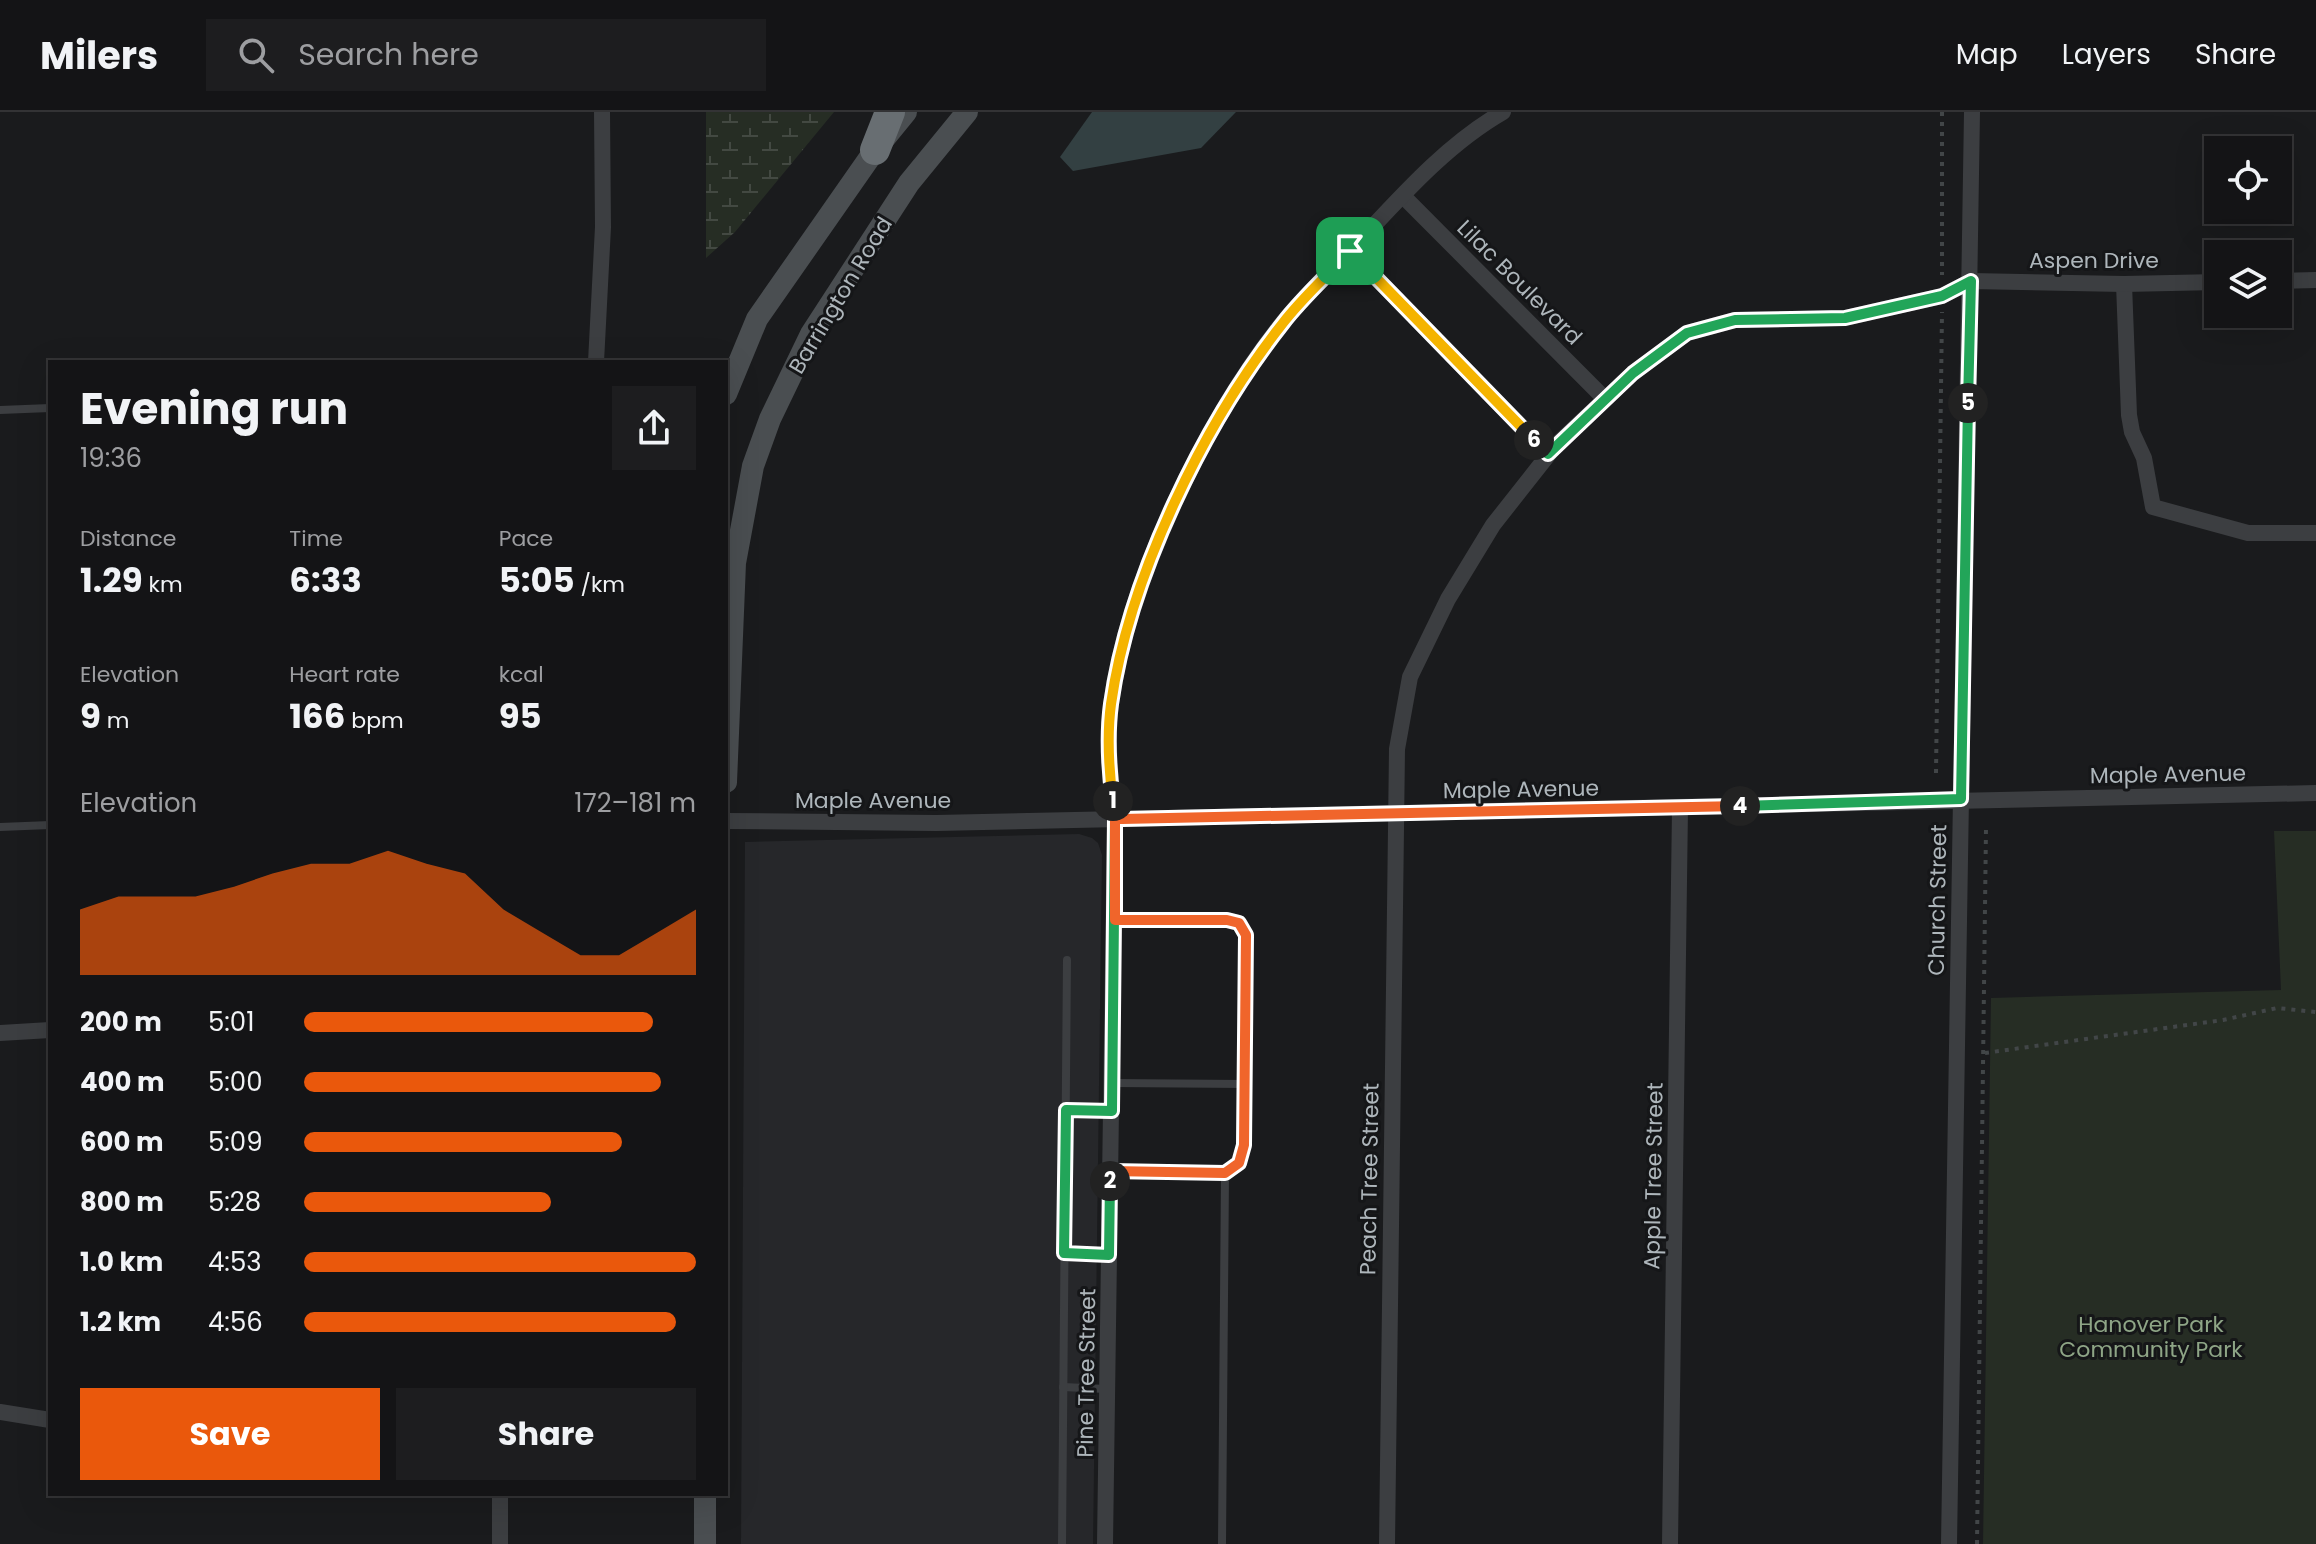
<!DOCTYPE html>
<html lang="en">
<head>
<meta charset="utf-8">
<style>
	:root { --surface:#141416; --page:#1d1d1f; --text:#f1f3f6; --muted:#9d9ea1; --line:#333335; --accent:#ea580c }
	body { margin:0; font-family:Poppins,sans-serif; background:var(--page); color:var(--text); height:100vh; display:flex; flex-direction:column; font-size:30px; white-space:nowrap }
	* { box-sizing:border-box; margin:0 }
	p { font-size:26px; color:var(--muted) }
	.icon { flex:none; width:44px; height:44px; fill:none; stroke:currentColor; stroke-width:2; stroke-linecap:round; stroke-linejoin:round }
	.map { position:relative; flex:1; overflow:hidden }
	.panel { position:absolute; left:48px; top:248px; width:680px; height:1136px; display:flex; flex-direction:column; background:var(--surface); border-radius:0px; box-shadow:0 8px 32px #0002,0 0 0 2px var(--line) }
	.panel>* { flex:none }
	.fabs { position:absolute; left:2204px; top:24px; display:grid; gap:16px }
	.fabs a { display:grid; place-items:center; width:88px; height:88px; border-radius:0px; background:var(--surface); box-shadow:0 8px 32px #0002,0 0 0 2px var(--line); font-size:40px }
	.pin { position:absolute; display:grid; place-items:center; width:68px; height:68px; color:#fff; margin:-34px; border-radius:16px; box-shadow:0 4px 12px #0006 }
	.km { position:absolute; width:40px; height:40px; margin:-20px; border-radius:50%; background:#222; color:#fff; font-size:22px; line-height:40px; text-align:center }
	.round { display:grid; place-items:center; flex:none; width:84px; height:84px; border-radius:0px; background:var(--page) }
	.head { display:flex; align-items:center; justify-content:space-between; height:136px; padding:0 32px }
	h1 { font-size:44px; font-weight:700; line-height:60px }
	.stats { display:grid; grid-template-columns:repeat(3,1fr); gap:12px; height:136px; padding:8px 32px }
	.stats div { display:grid; align-content:center }
	.stats b { font-size:34px; font-weight:700 }
	.stats small { font-size:22px; font-weight:400 }
	.stats p { font-size:22px }
	.chart { height:224px; padding:16px 32px }
	.chart p { display:flex; justify-content:space-between }
	.chart svg { width:100%; height:144px; margin-top:8px; fill:var(--accent); opacity:.7 }
	.primary-button { display:flex; gap:16px; margin-top:auto; padding:16px 32px }
	.primary-button a { flex:1; height:92px; border-radius:0px; background:var(--accent); color:#fff; font-size:32px; font-weight:700; line-height:92px; text-align:center }
	.primary-button a+a { background:var(--page); color:var(--text) }
	ul { padding:0 32px; list-style:none; font-size:26px }
	li { display:grid; grid-template-columns:128px 96px 1fr; align-items:center; height:60px }
	li i { height:20px; border-radius:10px; background:var(--accent) }
	header { display:flex; align-items:center; gap:48px; box-sizing:border-box; height:112px; padding:0 40px; background:var(--surface); border-bottom:2px solid var(--line) }
	header strong { font-size:38px }
	nav { display:flex; gap:44px; margin-inline-start:auto; font-size:28px }
	.search { width:560px; height:72px; background:var(--page); display:flex; align-items:center; gap:20px; box-sizing:border-box; padding:0 28px; border-radius:0px; color:var(--muted); font-size:30px }
	.map>svg:first-child { display:block }
</style>
</head>
<body>
<header>
<strong>Milers</strong>
<div class="search"><svg class="icon" aria-label="search" viewBox="0 0 24 24"><circle cx="10" cy="10" r="6"/><path d="M15 15l6 6"/></svg>Search here</div>
<nav><a>Map</a><a>Layers</a><a>Share</a></nav>
</header>
<div class="map">
<svg width="2316" height="1432" viewBox="0 0 2316 1432">
	<defs>
		<pattern id="wetland-marsh" width="20" height="14" patternUnits="userSpaceOnUse" patternTransform="scale(2)"><rect width="20" height="14" fill="#262d24"/><path d="M1 5h8M5 5V1M11 12h8M15 12V8" fill="none" stroke="#434942"/></pattern>
	</defs>
	<rect width="100%" height="100%" fill="#1a1b1d"/>
	<polygon fill="#26272a" points="1079,722 1092,726 1098,731 1102,743 1093,1432 741,1432 745,730"/>
	<polygon fill="#262d24" points="2274,719 2316,719 2316,1432 1983,1432 1991,886 2281,878"/>
	<polygon fill="url(#wetland-marsh)" points="706,0 834,0 735,120 706,146"/>
	<polygon fill="#334042" points="1092,0 1236,0 1201,36 1073,59 1060,45"/>
	<g fill="none" stroke-linecap="round" stroke-linejoin="round">
		<g stroke="#424648" stroke-width="4" stroke-dasharray="4 6" stroke-linecap="butt">
			<polyline points="1942,0 1942,163"/>
			<polyline points="1936,661 1942,200"/>
			<polyline points="1985,941 2223,908 2277,896 2316,900"/>
			<polyline points="1977,1432 1986,716"/>
		</g>
		<g stroke="#3c3e41" stroke-width="8">
			<polyline points="0,298 50,296"/>
			<polyline points="0,715 50,713"/>
			<polyline points="1113,971 1245,972"/>
			<polyline points="1066,998 1111,999"/>
			<polyline points="1111,1059 1225,1061 1239,1051 1244,1033 1246,823 1239,811 1227,808 1115,808"/>
			<polyline points="1064,1141 1108,1143"/>
			<polyline points="1063,1275 1106,1277"/>
			<polyline points="1062,1432 1067,848"/>
			<polyline points="1222,1432 1225,1061"/>
		</g>
		<g stroke="#3c3e41" stroke-width="16">
			<polyline points="1403,84 1605,287"/>
			<polyline points="1350,139 1548,342"/>
			<polyline points="2278,169 2316,168"/>
			<polyline points="2124,172 2129,303 2132,320 2144,346 2153,395 2248,421 2316,421"/>
			<polyline points="596,250 603,115 602,0"/>
			<polyline points="726,709 936,711 2316,681"/>
			<polyline points="0,921 50,918"/>
			<polyline points="0,1300 50,1308"/>
			<polyline points="500,1432 500,1382"/>
			<path d="M1105,1432l10,-725c-4,-36 -9,-78 -4,-115 16,-120 96,-289 173,-383 24,-29 53,-56 79,-84 42,-45 86,-94 140,-125"/>
			<polyline points="1387,1432 1397,637 1410,565 1448,487 1493,413 1556,333 1633,261 1687,221 1735,208 1845,206 1942,184 1971,169 2124,172 2218,170"/>
			<polyline points="1670,1432 1680,696"/>
			<polyline points="1949,1432 1972,0"/>
		</g>
		<g stroke="#4a4e51" stroke-width="22">
			<polyline points="726,282 757,207 875,38 906,0"/>
			<polyline points="726,670 735,451 753,354 770,307 811,222 909,71 967,0"/>
			<polyline points="705,1432 705,1382"/>
		</g>
		<polyline stroke="#686e72" stroke-width="30" points="875,38 890,0"/>
	</g>
	<g fill="none" stroke-linecap="round" stroke-linejoin="round">
		<g stroke="#fff" stroke-width="16">
			<path id="split-1" d="M1113,689c-4,-30 -6,-67 -2,-97 18,-127 93,-281 172,-381 20,-26 45,-48 67,-72"/>
		</g>
		<g stroke="#fff" stroke-width="16">
			<polyline id="split-2" points="1110,1069 1109,1143 1064,1141 1066,998 1112,999 1115,707 1113,689"/>
		</g>
		<g stroke="#fff" stroke-width="16">
			<polyline id="split-3" points="1110,1069 1110,1059 1225,1061 1239,1051 1244,1033 1246,823 1239,811 1227,808 1115,808 1115,707 1122,707"/>
		</g>
		<g stroke="#fff" stroke-width="16">
			<polyline id="split-4" points="1122,707 1740,694"/>
		</g>
		<g stroke="#fff" stroke-width="16">
			<polyline id="split-5" points="1740,694 1961,687 1968,291"/>
		</g>
		<g stroke="#fff" stroke-width="16">
			<polyline id="split-6" points="1534,328 1548,342 1633,261 1687,221 1735,208 1845,206 1942,184 1971,169 1968,291"/>
		</g>
		<g stroke="#fff" stroke-width="16">
			<polyline id="split-7" points="1350,139 1534,328"/>
		</g>
		<use href="#split-1" stroke="#f5b400" stroke-width="10"/>
		<use href="#split-2" stroke="#22a559" stroke-width="10"/>
		<use href="#split-3" stroke="#f0652b" stroke-width="10"/>
		<use href="#split-4" stroke="#f0652b" stroke-width="10"/>
		<use href="#split-5" stroke="#22a559" stroke-width="10"/>
		<use href="#split-6" stroke="#22a559" stroke-width="10"/>
		<use href="#split-7" stroke="#f5b400" stroke-width="10"/>
	</g>
	<g text-anchor="middle" stroke-width="6" stroke-linejoin="round" paint-order="stroke">
		<g font-size="22" fill="#aeb6bb" stroke="#151618">
			<text x="2094" y="156">Aspen Drive</text>
			<text transform="translate(1520 170) rotate(45)" y="8">Lilac Boulevard</text>
			<text transform="translate(840 183) rotate(-59)" y="8">Barrington Road</text>
			<text transform="translate(2168 662) rotate(-1)" y="8">Maple Avenue</text>
			<text transform="translate(1521 677) rotate(-1)" y="8">Maple Avenue</text>
			<text x="873" y="696">Maple Avenue</text>
			<text transform="translate(1937 788) rotate(-89)" y="8">Church Street</text>
			<text transform="translate(1653 1064) rotate(-89)" y="8">Apple Tree Street</text>
			<text transform="translate(1369 1067) rotate(-89)" y="8">Peach Tree Street</text>
			<text transform="translate(1086 1261) rotate(-89)" y="8">Pine Tree Street</text>
		</g>
		<g font-size="22" fill="#8ea586" stroke="#151618">
			<text x="2151" y="1220">Hanover Park<tspan x="2151" dy="25">Community Park</tspan></text>
		</g>
	</g>
</svg>
<div class="fabs">
<a><svg class="icon" aria-label="locate" viewBox="0 0 24 24"><circle cx="12" cy="12" r="6"/><path d="M12 2v4M12 18v4M2 12h4M18 12h4"/></svg></a>
<a><svg class="icon" aria-label="layers" viewBox="0 0 24 24"><path d="M12 4l9 5-9 5-9-5zM3 14l9 5 9-5"/></svg></a>
</div>
<div class="pin" style="left:1350px;top:139px;background:#1e9e55"><svg class="icon" aria-label="arrive" viewBox="0 0 24 24"><path d="M6 21V4h12l-3 4 3 4H6"/></svg></div>
<b class="km" style="left:1113px;top:689px">1</b>
<b class="km" style="left:1110px;top:1069px">2</b>
<b class="km" style="left:1740px;top:694px">4</b>
<b class="km" style="left:1968px;top:291px">5</b>
<b class="km" style="left:1534px;top:328px">6</b>
<section class="panel">
<div class="head"><div><h1>Evening run</h1><p>19:36</p></div><a class="round"><svg class="icon" aria-label="share" viewBox="0 0 24 24"><path d="M12 15V3M7 8l5-5 5 5M5 13v7h14v-7"/></svg></a></div>
<div class="stats">
<div><p>Distance</p><b>1.29<small> km</small></b></div>
<div><p>Time</p><b>6:33</b></div>
<div><p>Pace</p><b>5:05<small> /km</small></b></div>
</div>
<div class="stats">
<div><p>Elevation</p><b>9<small> m</small></b></div>
<div><p>Heart rate</p><b>166<small> bpm</small></b></div>
<div><p>kcal</p><b>95</b></div>
</div>
<div class="chart"><p><span>Elevation</span>172–181 m</p>
<svg viewBox="0 0 160 44" preserveAspectRatio="none"><path d="M0 44V24L10 20L20 20L30 20L40 17L50 13L60 10L70 10L80 6L90 10L100 13L110 24L120 31L130 38L140 38L150 31L160 24V44z"/></svg>
</div>
<ul>
<li><b>200 m</b>5:01<i style="width:89%"></i></li>
<li><b>400 m</b>5:00<i style="width:91%"></i></li>
<li><b>600 m</b>5:09<i style="width:81%"></i></li>
<li><b>800 m</b>5:28<i style="width:63%"></i></li>
<li><b>1.0 km</b>4:53<i style="width:100%"></i></li>
<li><b>1.2 km</b>4:56<i style="width:95%"></i></li>
</ul>
<div class="primary-button"><a>Save</a><a>Share</a></div>
</section>
</div>
</body>
</html>
